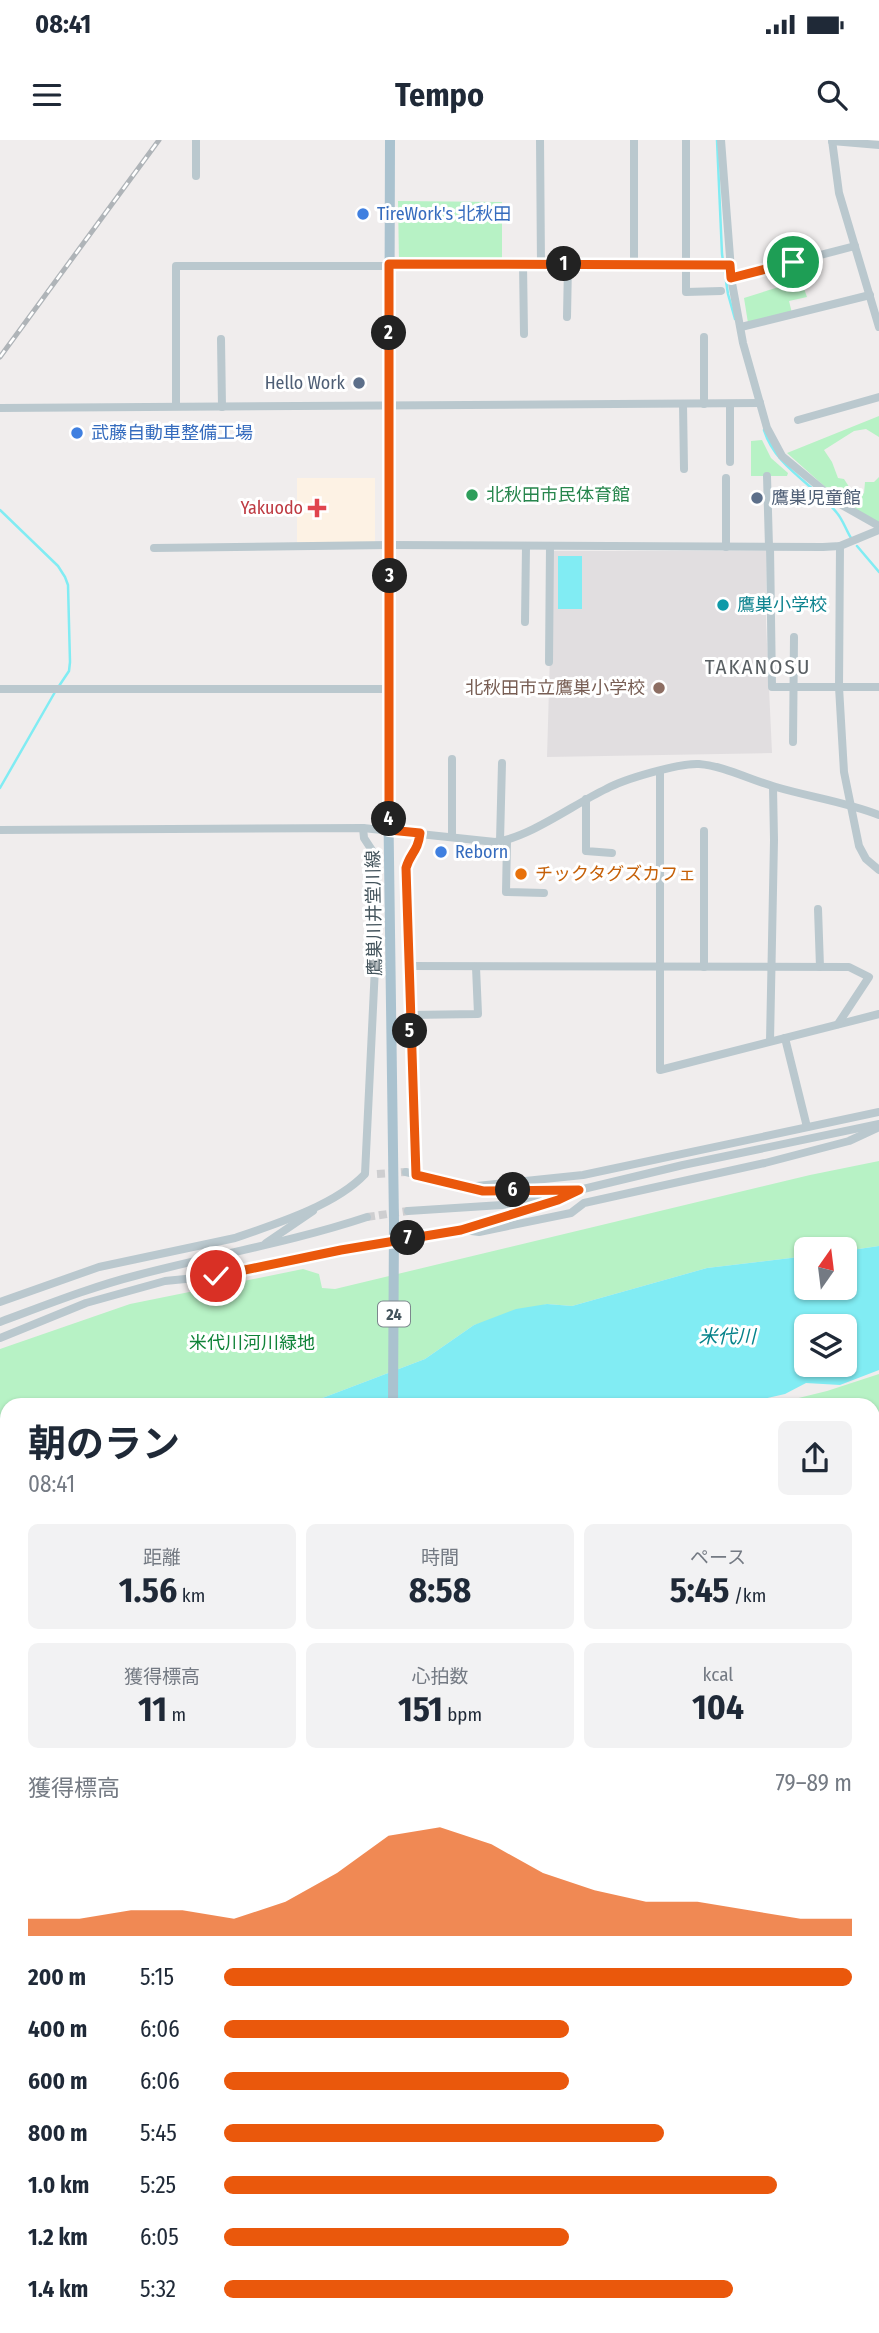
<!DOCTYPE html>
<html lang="ja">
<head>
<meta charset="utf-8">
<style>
	:root { --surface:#fff; --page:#f2f2f3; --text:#1f2937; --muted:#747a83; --accent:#ea580c }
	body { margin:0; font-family:"Fira Sans Condensed","Noto Sans JP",sans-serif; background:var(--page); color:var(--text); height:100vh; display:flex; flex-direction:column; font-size:26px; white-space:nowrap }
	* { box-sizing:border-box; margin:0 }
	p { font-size:23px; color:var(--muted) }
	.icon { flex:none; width:38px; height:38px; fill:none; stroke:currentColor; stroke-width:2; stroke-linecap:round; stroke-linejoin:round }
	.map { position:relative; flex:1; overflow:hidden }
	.drawer { position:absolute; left:0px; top:1258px; width:880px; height:936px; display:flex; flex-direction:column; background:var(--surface); border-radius:21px 21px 0 0; box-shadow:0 2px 5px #0004 }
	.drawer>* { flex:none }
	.needle { width:46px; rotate:14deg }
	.tools { position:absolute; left:794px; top:1097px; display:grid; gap:14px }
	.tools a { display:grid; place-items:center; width:63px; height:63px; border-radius:10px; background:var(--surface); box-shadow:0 2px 5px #0004; font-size:35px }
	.pin { position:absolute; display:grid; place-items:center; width:60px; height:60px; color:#fff; margin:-30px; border:4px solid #fff; border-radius:50%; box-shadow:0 2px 7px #0007 }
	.km { position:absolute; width:35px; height:35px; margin:-18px; border-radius:50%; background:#222; color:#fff; font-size:19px; line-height:35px; text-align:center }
	.round { display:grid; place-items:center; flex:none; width:74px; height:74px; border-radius:10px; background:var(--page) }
	.overview { display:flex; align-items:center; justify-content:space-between; height:119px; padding:0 28px }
	h1 { font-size:38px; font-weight:700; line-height:52px }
	.metrics { display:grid; grid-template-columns:repeat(3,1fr); gap:10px; height:119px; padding:7px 28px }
	.metrics div { display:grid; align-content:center; border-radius:10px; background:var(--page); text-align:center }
	.metrics b { font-size:35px; font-weight:700 }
	.metrics small { font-size:19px; font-weight:400 }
	.metrics p { font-size:19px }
	.chart { height:196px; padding:14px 28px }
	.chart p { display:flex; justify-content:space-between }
	.chart svg { width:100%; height:126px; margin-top:7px; fill:var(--accent); opacity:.7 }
	ul { padding:0 28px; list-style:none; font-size:23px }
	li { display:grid; grid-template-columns:112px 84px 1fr; align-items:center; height:52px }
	li i { height:18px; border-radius:9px; background:var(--accent) }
	.status { display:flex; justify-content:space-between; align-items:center; height:49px; padding:0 35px; background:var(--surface); direction:ltr }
	.status svg { height:19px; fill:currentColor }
	header { display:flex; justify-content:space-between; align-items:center; height:91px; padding:0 28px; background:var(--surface); font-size:32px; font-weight:700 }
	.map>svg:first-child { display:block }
</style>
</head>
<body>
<div class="status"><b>08:41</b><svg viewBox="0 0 49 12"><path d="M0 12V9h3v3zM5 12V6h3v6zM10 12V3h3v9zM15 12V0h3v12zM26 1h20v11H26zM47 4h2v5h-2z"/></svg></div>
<header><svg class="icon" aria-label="menu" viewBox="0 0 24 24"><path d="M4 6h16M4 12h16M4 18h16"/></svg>Tempo<svg class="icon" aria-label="search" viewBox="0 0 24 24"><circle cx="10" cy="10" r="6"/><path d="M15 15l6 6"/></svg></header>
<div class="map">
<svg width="879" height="2193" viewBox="0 0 879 2193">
	<rect width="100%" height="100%" fill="#f0eded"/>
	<polygon fill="#fdf2e4" points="297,338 375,338 375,403 297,402"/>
	<polygon fill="#e1dee0" points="553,411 766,411 766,483 772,613 547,617"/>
	<g fill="#b7f2c5">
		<polygon points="398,61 502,62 502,120 399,121"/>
		<polygon points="801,140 807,157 789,161 792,173 748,183 744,158"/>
		<polygon points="879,276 879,297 866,289 854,291 824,310 832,322 838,338 844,339 855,356 859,357 864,353 865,342 874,342 879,337 879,383 841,361 787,313"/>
		<polygon points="762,300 771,318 788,333 787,336 751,336 751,301"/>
		<polygon points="879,1021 879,1106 845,1111 807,1110 807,1116 707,1128 572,1166 547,1164 474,1185 425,1219 304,1265 7,1265 7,1406 0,1413 0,1209 130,1164 303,1129 319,1134 322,1148 335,1149 810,1035"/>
		<polygon points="879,1234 879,1361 873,1363 873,1265 770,1265 827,1251"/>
		<polygon points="0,1627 7,1629 7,1726 0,1728"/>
		<polygon points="873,2144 879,2147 879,2193 828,2193 822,2188 873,2188"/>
	</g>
	<g fill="#81ecf3" fill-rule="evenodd">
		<rect x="558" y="416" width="24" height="53"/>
		<path d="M879,1106v124l-39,15 -34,-2 -21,11 -49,11h-432l121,-46 49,-34 42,-16 31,-5 25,2 135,-38 100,-12v32h38v-37zM807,1186h38v39h-38z"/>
		<polygon points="7,1406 7,1545 0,1560 0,1413"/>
	</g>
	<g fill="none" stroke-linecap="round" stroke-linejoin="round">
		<g stroke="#81ecf3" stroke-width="2.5">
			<polyline points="717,0 722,114 728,154 735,179"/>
			<path d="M764,290c12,38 50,54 73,83 6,7 9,17 14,25"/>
			<polyline points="0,370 58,426 65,437 68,445 70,522 69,531 59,546"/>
			<polyline points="857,406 879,432"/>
			<polyline points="0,648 55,552"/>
		</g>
		<polyline stroke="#81ecf3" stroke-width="14" points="503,2193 505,2188"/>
		<g stroke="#ceced0" stroke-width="8" stroke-dasharray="8 4" stroke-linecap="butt">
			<polyline points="377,1034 406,1032"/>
			<polyline points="367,1077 408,1071"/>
		</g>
		<g stroke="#bac8ce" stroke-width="8">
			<polyline points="196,0 196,36"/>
			<polyline points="540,0 541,124"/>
			<polyline points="686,0 686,152 721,151"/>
			<polyline points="721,0 732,143 743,203 767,288 782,316 840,364 879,386"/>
			<polyline points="832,0 839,53 879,187"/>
			<polyline points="832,1 879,5"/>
			<polyline points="523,124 524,194"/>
			<polyline points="634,124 634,0"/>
			<polyline points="731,138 855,106"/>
			<polyline points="567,177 568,124"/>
			<polyline points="741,187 870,155"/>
			<polyline points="221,199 222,267"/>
			<polyline points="683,264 684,329"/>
			<polyline points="704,264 704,197"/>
			<polyline points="730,264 730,322"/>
			<polyline points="176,266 176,126 730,126"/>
			<polyline points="0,268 760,263"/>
			<polyline points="798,280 879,257"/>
			<polyline points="767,336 769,407"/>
			<polyline points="726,338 726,407"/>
			<polyline points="840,406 839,547 844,632 859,706 866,719 879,730"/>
			<polyline points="770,407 772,547 879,547"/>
			<polyline points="154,408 390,405 823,407 840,406 879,390"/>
			<polyline points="525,482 526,406"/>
			<polyline points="549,522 550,406"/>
			<polyline points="0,549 389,549"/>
			<polyline points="793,602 794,497"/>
			<polyline points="660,631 660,930 879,874"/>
			<polyline points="586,659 586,711 612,713"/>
			<path d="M0,690l363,-2 132,14c34,-4 79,-38 111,-53 18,-10 73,-26 93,-25 26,2 51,16 77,23 34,10 70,15 103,28"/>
			<polyline points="452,696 452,619"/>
			<polyline points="500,701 502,623"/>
			<polyline points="507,701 506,752 544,753"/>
			<polyline points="818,769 820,827"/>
			<polyline points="408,826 849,827 869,837 838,884"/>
			<polyline points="704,827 704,691"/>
			<polyline points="409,875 478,874 476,827"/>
			<polyline points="785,898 807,987"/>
			<polyline points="770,901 774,700 773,647"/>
			<polyline points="406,1032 467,1047 583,1035 879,972"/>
			<path d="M416,1035l-10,-307c4,-15 12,-16 14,-35"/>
			<polyline points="480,1050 558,1050"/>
			<polyline points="408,1071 502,1065 579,1050 683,1025 879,984"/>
			<polyline points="464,1090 479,1092 571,1073 584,1063 765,1023 849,1001 877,988"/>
			<polyline points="266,1103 313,1071"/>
			<path d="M0,1162l99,-35 136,-29c41,-14 101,-33 130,-64l10,-207 2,-109 -13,-20 -1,-10"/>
			<path d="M0,1182c46,-17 91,-35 138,-47 76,-20 154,-33 229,-58"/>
			<polyline points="0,1198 86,1163 165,1141 216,1136 341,1110 461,1089 558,1060 579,1050"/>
			<polyline points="873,1483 879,1479"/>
			<polyline points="873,1672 879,1669"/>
			<polyline points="873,1696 879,1697"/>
			<polyline points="873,1747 879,1752"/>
			<polyline points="0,1751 7,1749"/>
			<polyline points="0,1834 7,1835"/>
			<polyline points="873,1949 879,1951"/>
			<polyline points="0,1971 7,1973"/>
			<polyline points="873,2120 879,2123"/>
			<polyline points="208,2188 219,2193"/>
			<polyline points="643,2188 650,2193"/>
			<polyline points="375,2193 376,2188"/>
			<polyline points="383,2193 385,2188"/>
		</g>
		<g stroke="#aac2cf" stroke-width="10">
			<polyline points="390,0 388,646 394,1083"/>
			<polyline points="136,2193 140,2188"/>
		</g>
		<g stroke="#afb4b8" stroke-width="5">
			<polyline id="rail" points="0,217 159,0"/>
		</g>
		<use href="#rail" stroke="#fff" stroke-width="2.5" stroke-dasharray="8" stroke-linecap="butt"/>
		<polyline stroke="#aac2cf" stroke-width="10" points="393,1265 394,1083"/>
	</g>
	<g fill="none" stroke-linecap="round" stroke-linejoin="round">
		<g stroke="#fff" stroke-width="14">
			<path id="route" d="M216,1136l125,-26 120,-20 97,-30 21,-10 -96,1 -67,-16 -10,-307c4,-15 12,-16 14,-35l-31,-3v-566l334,1h7l1,13 62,-16"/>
		</g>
		<use href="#route" stroke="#ea580c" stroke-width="9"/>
	</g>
	<g fill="#3f7fe0" stroke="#fff" stroke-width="2.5">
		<circle cx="363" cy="74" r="7"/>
		<circle cx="77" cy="293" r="7"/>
		<circle cx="441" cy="712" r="7"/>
	</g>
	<g fill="#5c6f8a" stroke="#fff" stroke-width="2.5">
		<circle cx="359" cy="243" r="7"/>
		<circle cx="757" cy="358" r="7"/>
	</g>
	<circle fill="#2e9e5b" stroke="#fff" stroke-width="2.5" cx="472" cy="355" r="7"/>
	<path fill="#e0444e" stroke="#fff" stroke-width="2.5" d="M313.5 357.5h7v7h7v7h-7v7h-7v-7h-7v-7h7z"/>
	<circle fill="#0f9aa8" stroke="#fff" stroke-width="2.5" cx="723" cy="465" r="7"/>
	<circle fill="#8d6e63" stroke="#fff" stroke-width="2.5" cx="659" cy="548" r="7"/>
	<circle fill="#e8710a" stroke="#fff" stroke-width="2.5" cx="521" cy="734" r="7"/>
	<g text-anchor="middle" stroke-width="6" stroke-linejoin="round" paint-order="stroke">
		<rect fill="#fff" stroke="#7c878d" stroke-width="2" x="378" y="1161.5" width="32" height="25" rx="5"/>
		<g font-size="16" font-weight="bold" fill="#44545c">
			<text x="394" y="1180">24</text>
		</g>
		<g font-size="18" fill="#366cbe" stroke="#fff" text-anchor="start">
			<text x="377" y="80">TireWork's 北秋田</text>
			<text x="91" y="299">武藤自動車整備工場</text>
			<text x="455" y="718">Reborn</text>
		</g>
		<g font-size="18" fill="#4e5e75" stroke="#fff" text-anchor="end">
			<text x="345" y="249">Hello Work</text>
			<text x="771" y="364" text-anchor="start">鷹巣児童館</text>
		</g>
		<g font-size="18" fill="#27864d" stroke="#fff" text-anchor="start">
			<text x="486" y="361">北秋田市民体育館</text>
		</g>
		<g font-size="18" fill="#be3a42" stroke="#fff" text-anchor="end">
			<text x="303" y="374">Yakuodo</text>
		</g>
		<g font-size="18" fill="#0d838f" stroke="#fff" text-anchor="start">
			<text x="737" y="471">鷹巣小学校</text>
		</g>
		<g font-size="18" fill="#785e54" stroke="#fff" text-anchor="end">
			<text x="645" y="554">北秋田市立鷹巣小学校</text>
		</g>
		<g font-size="18" fill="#c56008" stroke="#fff" text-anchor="start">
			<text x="535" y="740">チックタグズカフェ</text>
		</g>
		<g font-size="18" fill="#44545c" stroke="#fff">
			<text transform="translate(374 773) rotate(-91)" y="6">鷹巣川井堂川線</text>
		</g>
		<g font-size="18" fill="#0f8338" stroke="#fff">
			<text x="252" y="1209">米代川河川緑地</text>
		</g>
		<g font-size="19" font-style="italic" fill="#05828a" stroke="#fff">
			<text x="727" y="1203">米代川</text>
		</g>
		<g font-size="21" letter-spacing="2" fill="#595f63" stroke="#fff">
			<text x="758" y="534">TAKANOSU</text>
		</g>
	</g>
</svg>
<div class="tools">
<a><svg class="needle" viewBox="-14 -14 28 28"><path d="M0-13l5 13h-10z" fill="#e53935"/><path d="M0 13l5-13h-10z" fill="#747a83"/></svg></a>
<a><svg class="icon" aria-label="layers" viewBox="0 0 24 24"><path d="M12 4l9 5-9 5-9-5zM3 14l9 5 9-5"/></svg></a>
</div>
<div class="pin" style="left:793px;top:122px;background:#1e9e55"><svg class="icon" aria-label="arrive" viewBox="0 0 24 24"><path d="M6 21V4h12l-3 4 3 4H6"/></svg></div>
<div class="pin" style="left:216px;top:1136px;background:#d93025"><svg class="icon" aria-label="check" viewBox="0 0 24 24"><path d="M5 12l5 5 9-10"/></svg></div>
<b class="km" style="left:564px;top:124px">1</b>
<b class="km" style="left:389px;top:193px">2</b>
<b class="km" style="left:390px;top:436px">3</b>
<b class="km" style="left:389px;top:679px">4</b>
<b class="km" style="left:410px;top:891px">5</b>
<b class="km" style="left:513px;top:1050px">6</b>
<b class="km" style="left:408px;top:1098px">7</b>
<section class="drawer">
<div class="overview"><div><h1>朝のラン</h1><p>08:41</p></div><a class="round"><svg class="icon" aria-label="share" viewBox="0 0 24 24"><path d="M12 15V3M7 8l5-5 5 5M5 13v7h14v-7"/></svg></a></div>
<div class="metrics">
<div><p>距離</p><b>1.56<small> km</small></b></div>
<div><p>時間</p><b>8:58</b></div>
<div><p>ペース</p><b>5:45<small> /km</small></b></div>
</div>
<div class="metrics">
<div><p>獲得標高</p><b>11<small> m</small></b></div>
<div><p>心拍数</p><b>151<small> bpm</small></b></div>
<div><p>kcal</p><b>104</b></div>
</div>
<div class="chart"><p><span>獲得標高</span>79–89 m</p>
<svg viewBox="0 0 160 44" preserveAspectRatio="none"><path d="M0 44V38L10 38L20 35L30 35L40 38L50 32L60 22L70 9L80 6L90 12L100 22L110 28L120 32L130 32L140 35L150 38L160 38V44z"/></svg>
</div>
<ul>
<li><b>200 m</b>5:15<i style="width:100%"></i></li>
<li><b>400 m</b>6:06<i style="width:55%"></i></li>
<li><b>600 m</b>6:06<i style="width:55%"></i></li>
<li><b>800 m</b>5:45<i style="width:70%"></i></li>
<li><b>1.0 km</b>5:25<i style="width:88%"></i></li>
<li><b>1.2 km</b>6:05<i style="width:55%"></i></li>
<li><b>1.4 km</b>5:32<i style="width:81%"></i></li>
</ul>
</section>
</div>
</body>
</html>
